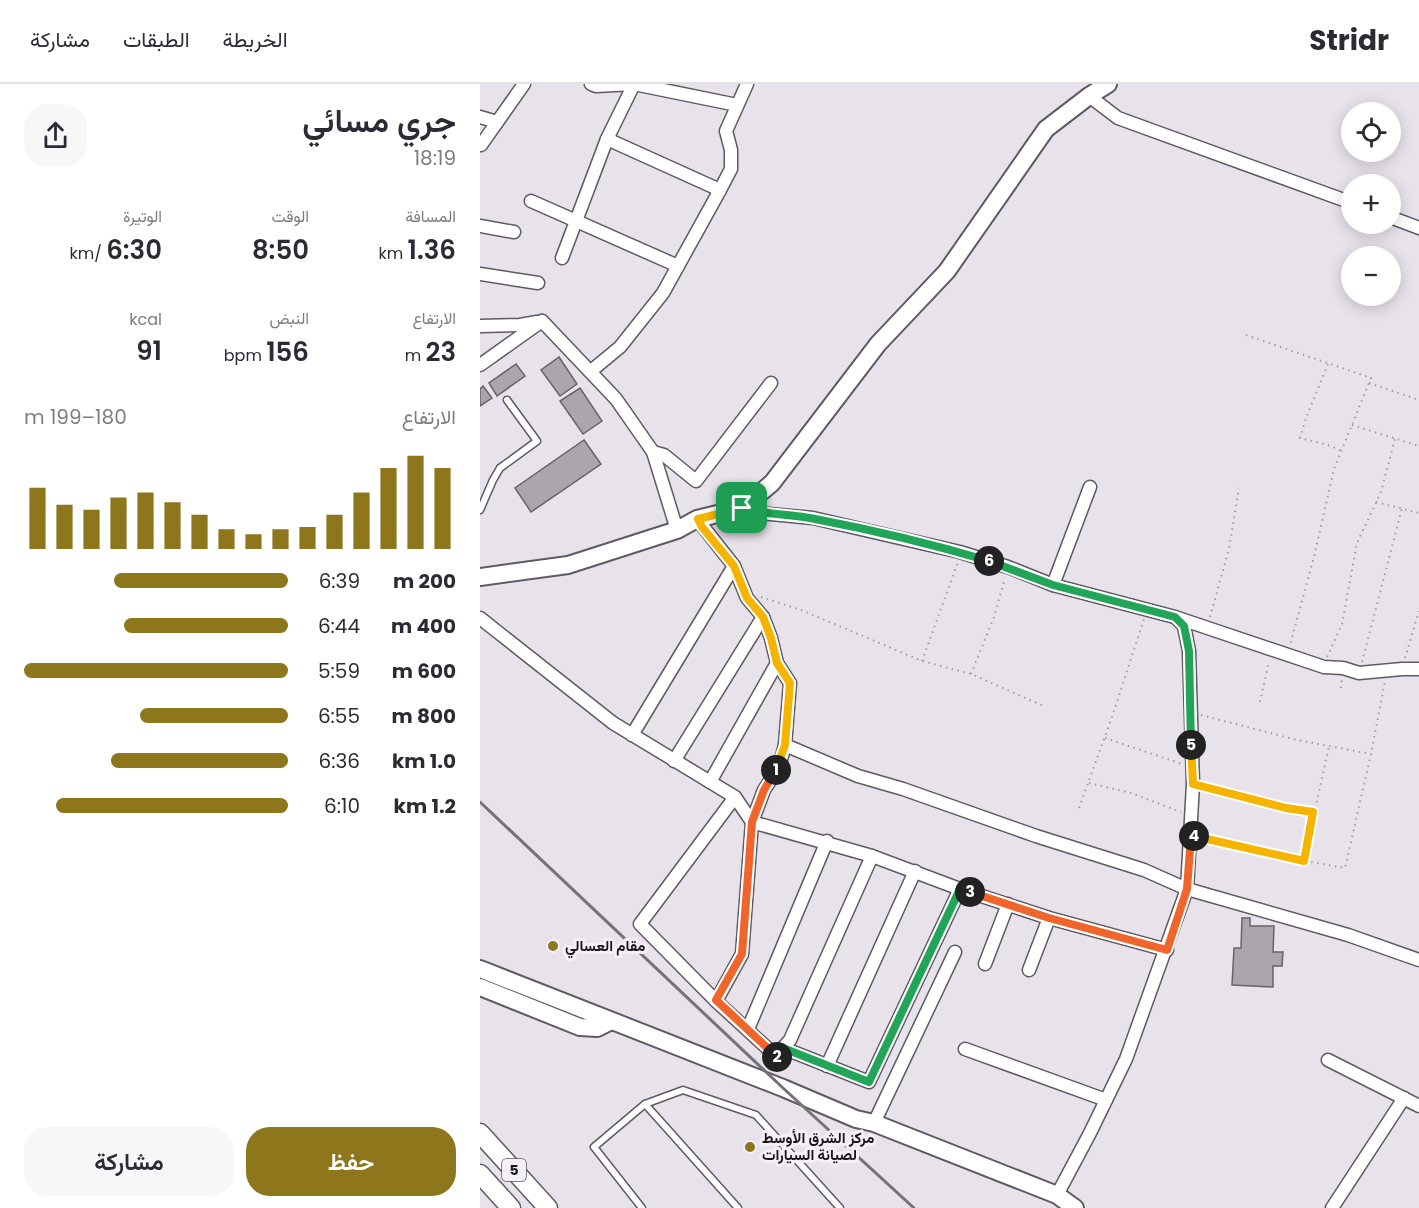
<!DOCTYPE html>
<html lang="ar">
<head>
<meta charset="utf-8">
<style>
	:root { --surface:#fff; --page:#f7f7f7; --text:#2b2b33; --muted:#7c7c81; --line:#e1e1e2; --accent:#8d761b }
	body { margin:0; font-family:Poppins,Vazirmatn,sans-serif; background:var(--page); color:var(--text); direction:rtl; height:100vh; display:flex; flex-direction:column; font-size:22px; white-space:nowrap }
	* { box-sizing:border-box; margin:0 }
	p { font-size:20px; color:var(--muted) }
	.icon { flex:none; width:33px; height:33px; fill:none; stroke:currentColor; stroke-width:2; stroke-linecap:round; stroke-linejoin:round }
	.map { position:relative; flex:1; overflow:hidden; direction:ltr }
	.details { display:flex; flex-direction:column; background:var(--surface); width:480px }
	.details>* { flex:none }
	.fabs { position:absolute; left:861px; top:18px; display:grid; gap:12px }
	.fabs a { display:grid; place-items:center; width:60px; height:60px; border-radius:50%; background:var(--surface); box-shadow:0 3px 15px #0003; font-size:30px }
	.pin { position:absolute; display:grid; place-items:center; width:51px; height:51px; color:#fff; margin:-26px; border-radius:12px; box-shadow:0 3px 9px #0006 }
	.km { position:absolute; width:30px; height:30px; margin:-15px; border-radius:50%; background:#222; color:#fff; font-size:16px; line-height:30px; text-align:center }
	.round { display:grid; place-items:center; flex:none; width:63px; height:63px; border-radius:24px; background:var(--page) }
	.head { display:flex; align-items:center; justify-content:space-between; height:102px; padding:0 24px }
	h1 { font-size:33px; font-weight:600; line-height:45px }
	.stats { display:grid; grid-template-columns:repeat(3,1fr); gap:9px; height:102px; padding:6px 24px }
	.stats div { display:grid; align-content:center }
	.stats b { font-size:26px; font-weight:600 }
	.stats small { font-size:16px; font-weight:400 }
	.stats p { font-size:16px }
	.chart { height:168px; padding:12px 24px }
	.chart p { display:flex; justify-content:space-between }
	.chart svg { width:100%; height:108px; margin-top:6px; stroke:var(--accent); stroke-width:6 }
	.cta { display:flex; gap:12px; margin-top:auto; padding:12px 24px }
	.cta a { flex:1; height:69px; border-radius:24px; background:var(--accent); color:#fff; font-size:24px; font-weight:600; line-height:69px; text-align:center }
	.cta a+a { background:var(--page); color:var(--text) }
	ul { padding:0 24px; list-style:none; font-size:20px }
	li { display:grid; grid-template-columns:96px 72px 1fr; align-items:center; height:45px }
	li i { height:15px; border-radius:8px; background:var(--accent) }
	header { display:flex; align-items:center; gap:36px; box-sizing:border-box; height:84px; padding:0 30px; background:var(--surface); border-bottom:2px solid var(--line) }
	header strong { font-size:28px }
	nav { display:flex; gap:33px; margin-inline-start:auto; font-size:21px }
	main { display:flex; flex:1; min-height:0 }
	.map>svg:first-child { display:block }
</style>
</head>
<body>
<header>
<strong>Stridr</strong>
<nav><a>الخريطة</a><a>الطبقات</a><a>مشاركة</a></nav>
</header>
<main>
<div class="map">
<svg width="939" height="1124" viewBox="0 0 939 1124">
	<rect width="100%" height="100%" fill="#e8e2eb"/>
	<g fill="#aba6ae" stroke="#68636b" stroke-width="1.5">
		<polygon points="79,273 97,300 80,312 61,286"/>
		<polygon points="36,280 45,292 17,312 9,299"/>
		<polygon points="3,302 12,314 0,322 0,305"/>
		<polygon points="100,304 122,337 103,350 80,317"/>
		<polygon points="104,356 121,380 51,428 35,404"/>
		<polygon points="762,834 770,834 770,842 794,842 793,868 803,868 802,882 793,882 793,903 752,901 754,864 761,864"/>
	</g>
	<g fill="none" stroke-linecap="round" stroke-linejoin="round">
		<g stroke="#5f5a62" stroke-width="9">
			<g id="lane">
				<polyline points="0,426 13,396 20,384 57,357 27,316"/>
				<polyline points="165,1020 258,1124"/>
				<polyline points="162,1124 114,1063 165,1020 203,1006 276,1031 360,1124"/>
			</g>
		</g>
		<g stroke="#5f5a62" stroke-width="15">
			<g id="street">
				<polyline points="111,0 116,2 154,0 257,21"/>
				<polyline points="609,12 638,34 872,119"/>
				<polyline points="0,33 17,38"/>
				<polyline points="127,55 240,106"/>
				<polyline points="1,61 44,0"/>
				<polyline points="51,117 198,182"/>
				<polyline points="910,133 939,144"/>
				<polyline points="0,142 34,148"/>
				<polyline points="82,174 127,55 154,0"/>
				<polyline points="0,190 58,199"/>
				<polyline points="62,237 136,315 173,368 197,446"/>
				<polyline points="0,242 40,241 57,238"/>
				<polyline points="0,281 62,237"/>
				<polyline points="111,287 140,263 183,209 240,106 251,85 251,66 246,47 267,0"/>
				<polyline points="173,368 184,371 216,397 291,299"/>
				<polyline points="262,424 279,429 333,434 480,468 528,483 573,501 695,533 844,583 863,584 879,589 922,585 939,585"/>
				<polyline points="217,435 254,482 267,514 283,533 291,554 297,579 310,599 305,661 299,683 284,706 272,738 262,870 236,917"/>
				<polyline points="573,501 610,403"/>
				<polyline points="0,534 133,639 255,713 272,738 392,772 480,805 569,834 687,866"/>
				<polyline points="152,651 254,482"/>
				<polyline points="305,661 378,692 423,705 556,752 664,786 707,805 868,851 939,876"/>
				<polyline points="194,677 283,533"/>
				<polyline points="230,698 297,579"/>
				<polyline points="255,713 160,840 236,917 297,973 303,964 389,998 480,805"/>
				<polyline points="505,880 528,820"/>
				<polyline points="549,886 569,834"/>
				<polyline points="268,945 347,757"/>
				<polyline points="303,964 310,956 392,772"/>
				<polyline points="485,965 626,1016"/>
				<polyline points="848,976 939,1022"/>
				<polyline points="347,982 435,787"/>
				<polyline points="394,1039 475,868"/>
				<polyline points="577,1111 610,1049 646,975 707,805 713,700 709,567 704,542 696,534"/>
				<polyline points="852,1124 924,1014"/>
			</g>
		</g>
		<g stroke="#5f5a62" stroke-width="20">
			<g id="secondary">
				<polyline points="0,493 88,481 197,446 217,435 262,424 292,399 398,260 467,187 566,45 609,12 628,0"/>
				<polyline points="0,885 303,1004 376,1035 394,1039 577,1111 595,1124"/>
				<polyline points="0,903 100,943 117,944 131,937"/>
			</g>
		</g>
		<g stroke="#5f5a62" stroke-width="21">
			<g id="primary">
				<polyline points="0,1049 68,1124"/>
				<polyline points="0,1090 31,1124"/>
			</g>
		</g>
		<g stroke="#a19ca3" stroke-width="2" stroke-dasharray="1.5 4.5" stroke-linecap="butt">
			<polyline points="766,251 891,294 854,385 834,473 810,561"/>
			<polyline points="848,280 826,334 820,354 848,361 862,367"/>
			<polyline points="889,299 939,316"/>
			<polyline points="872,341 939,362"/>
			<polyline points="896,418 939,429"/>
			<polyline points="281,513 321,526 442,577 491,590 566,623"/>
			<polyline points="730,533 749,465 759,404"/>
			<polyline points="847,573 862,540 877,459 901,408 915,355"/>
			<polyline points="925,574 939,527"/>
			<polyline points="442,577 478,478"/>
			<polyline points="882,578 922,424"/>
			<polyline points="491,590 514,533 525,494"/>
			<polyline points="861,604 862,595"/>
			<polyline points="780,618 789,577"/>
			<polyline points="721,631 817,656 891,670"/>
			<polyline points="625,654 702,680"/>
			<polyline points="609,699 651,709 701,728"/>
			<polyline points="724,702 773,717 833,728"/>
			<polyline points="599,724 632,633 664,535"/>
			<polyline points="720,753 798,772 865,784 891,670 905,597"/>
			<polyline points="824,777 849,662"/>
		</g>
		<use href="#lane" stroke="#fff" stroke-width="6"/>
		<use href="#street" stroke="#fff" stroke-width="12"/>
		<use href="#secondary" stroke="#fff" stroke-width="16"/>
		<use href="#primary" stroke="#fff" stroke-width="18"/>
		<polyline stroke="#767378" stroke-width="3" points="0,718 303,1004 434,1124"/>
	</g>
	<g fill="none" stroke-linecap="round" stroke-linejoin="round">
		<g stroke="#fff" stroke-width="12">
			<polyline id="split-1" points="262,424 218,435 222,443 254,482 267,514 283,533 291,554 297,579 310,599 305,661 296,686"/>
		</g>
		<g stroke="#fff" stroke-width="12">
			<polyline id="split-2" points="296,686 284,706 272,738 262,870 236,916 297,973"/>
		</g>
		<g stroke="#fff" stroke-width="12">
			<polyline id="split-3" points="297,973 303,964 389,998 480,805 490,808"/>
		</g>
		<g stroke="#fff" stroke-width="12">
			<polyline id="split-4" points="490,808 569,834 687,866 707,805 711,752 714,752"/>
		</g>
		<g stroke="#fff" stroke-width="12">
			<polyline id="split-5" points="711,661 713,700 806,724 833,728 824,777 714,752"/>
		</g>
		<g stroke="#fff" stroke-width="12">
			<polyline id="split-6" points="509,477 573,501 695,533 704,542 709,567 711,661"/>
		</g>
		<g stroke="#fff" stroke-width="12">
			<path id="split-7" d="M262,424c24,7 48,6 73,11 58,11 117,25 174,42"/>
		</g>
		<use href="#split-1" stroke="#f5b400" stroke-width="8"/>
		<use href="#split-2" stroke="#f0652b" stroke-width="8"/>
		<use href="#split-3" stroke="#22a559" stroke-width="8"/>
		<use href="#split-4" stroke="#f0652b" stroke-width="8"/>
		<use href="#split-5" stroke="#f5b400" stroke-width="8"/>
		<use href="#split-6" stroke="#22a559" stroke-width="8"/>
		<use href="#split-7" stroke="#22a559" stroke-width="8"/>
	</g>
	<g fill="#8d761b" stroke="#f5eff8" stroke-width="2">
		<circle cx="73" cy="862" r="6"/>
		<circle cx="270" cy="1063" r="6"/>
	</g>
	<g text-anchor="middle" stroke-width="6" stroke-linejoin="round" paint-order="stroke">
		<rect fill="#f5eff8" stroke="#5b585d" stroke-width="1.5" x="22" y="1075" width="24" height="22" rx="4.5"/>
		<g font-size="14" font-weight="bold" fill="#19171a">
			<text x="34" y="1091">5</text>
		</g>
		<g font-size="15" font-weight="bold" fill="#19171a" stroke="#f5eff8" text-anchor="start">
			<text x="85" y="867">مقام العسالي</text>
			<text x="282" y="1059">مركز الشرق الأوسط<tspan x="282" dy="17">لصيانة السيارات</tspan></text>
		</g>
	</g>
</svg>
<div class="fabs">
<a><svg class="icon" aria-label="locate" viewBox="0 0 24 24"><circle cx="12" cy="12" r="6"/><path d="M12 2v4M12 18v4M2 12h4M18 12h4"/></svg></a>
<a>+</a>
<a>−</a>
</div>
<div class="pin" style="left:262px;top:424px;background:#1e9e55"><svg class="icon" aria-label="arrive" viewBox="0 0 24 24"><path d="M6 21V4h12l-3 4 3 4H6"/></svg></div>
<b class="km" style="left:296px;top:686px">1</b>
<b class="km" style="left:297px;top:973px">2</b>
<b class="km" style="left:490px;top:808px">3</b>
<b class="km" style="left:714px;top:752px">4</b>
<b class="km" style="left:711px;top:661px">5</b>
<b class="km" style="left:509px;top:477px">6</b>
</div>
<section class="details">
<div class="head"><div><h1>جري مسائي</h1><p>18:19</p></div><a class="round"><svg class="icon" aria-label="share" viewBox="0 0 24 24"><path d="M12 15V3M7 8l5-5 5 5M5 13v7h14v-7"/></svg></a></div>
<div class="stats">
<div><p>المسافة</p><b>1.36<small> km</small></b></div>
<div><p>الوقت</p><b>8:50</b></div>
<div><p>الوتيرة</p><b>6:30<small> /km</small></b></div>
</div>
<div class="stats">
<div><p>الارتفاع</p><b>23<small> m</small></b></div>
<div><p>النبض</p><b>156<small> bpm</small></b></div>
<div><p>kcal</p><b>91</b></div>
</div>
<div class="chart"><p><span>الارتفاع</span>180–199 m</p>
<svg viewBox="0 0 160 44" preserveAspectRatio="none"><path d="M5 44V19M15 44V26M25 44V28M35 44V23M45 44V21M55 44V25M65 44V30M75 44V36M85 44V38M95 44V36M105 44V35M115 44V30M125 44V21M135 44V11M145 44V6M155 44V11"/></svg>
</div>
<ul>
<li><b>200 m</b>6:39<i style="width:66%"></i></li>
<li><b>400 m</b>6:44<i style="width:62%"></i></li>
<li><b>600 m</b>5:59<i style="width:100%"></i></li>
<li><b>800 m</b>6:55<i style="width:56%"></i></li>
<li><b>1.0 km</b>6:36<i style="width:67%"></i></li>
<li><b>1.2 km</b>6:10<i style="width:88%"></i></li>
</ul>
<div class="cta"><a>حفظ</a><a>مشاركة</a></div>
</section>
</main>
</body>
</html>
